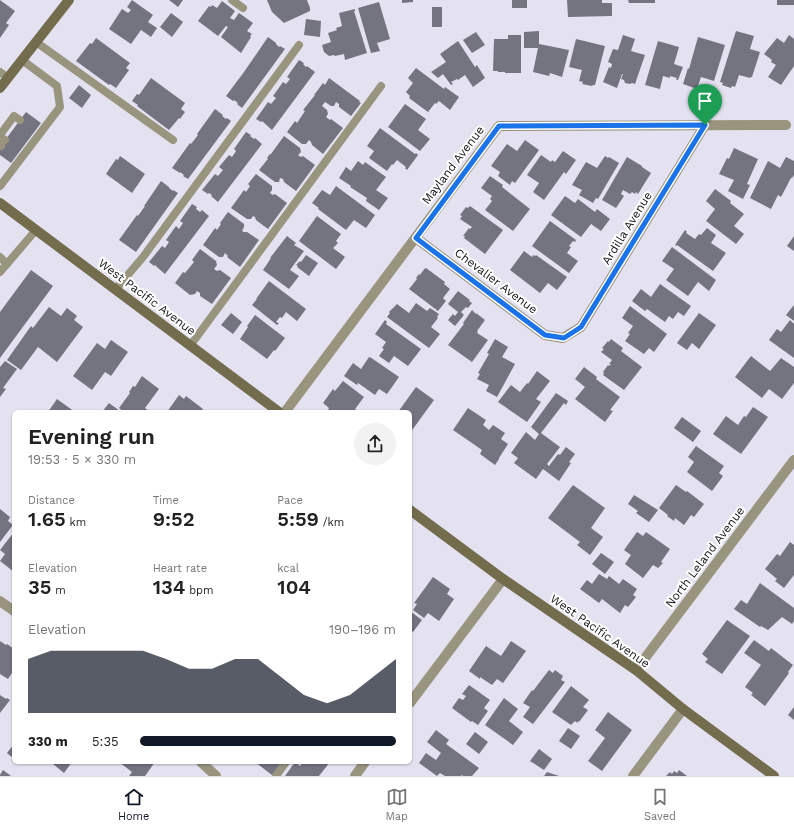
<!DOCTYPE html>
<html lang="en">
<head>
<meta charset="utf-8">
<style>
	:root { --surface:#fff; --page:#f2f2f2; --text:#222; --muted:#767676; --line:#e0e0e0; --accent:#111827 }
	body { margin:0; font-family:"Work Sans",sans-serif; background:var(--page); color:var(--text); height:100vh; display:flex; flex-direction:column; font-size:15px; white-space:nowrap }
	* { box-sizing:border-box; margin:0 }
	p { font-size:13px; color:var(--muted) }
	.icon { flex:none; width:22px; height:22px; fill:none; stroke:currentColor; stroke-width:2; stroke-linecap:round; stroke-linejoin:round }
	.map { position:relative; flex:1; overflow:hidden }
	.panel { position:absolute; left:12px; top:410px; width:400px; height:354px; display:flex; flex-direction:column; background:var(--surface); border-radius:6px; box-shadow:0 1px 3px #0004 }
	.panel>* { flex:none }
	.pin { position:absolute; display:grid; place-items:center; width:34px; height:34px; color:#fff; margin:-41px -17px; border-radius:50% 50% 50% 0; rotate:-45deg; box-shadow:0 0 4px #0007 }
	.pin .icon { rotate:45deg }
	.round { display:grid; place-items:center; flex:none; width:42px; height:42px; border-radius:21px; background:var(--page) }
	.summary { display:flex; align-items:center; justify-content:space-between; height:68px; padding:0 16px }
	h1 { font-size:22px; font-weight:600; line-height:30px }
	.stats { display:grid; grid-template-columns:repeat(3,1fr); gap:6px; height:68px; padding:4px 16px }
	.stats div { display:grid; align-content:center }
	.stats b { font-size:20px; font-weight:600 }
	.stats small { font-size:11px; font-weight:400 }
	.stats p { font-size:11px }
	.chart { height:112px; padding:8px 16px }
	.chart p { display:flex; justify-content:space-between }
	.chart svg { width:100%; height:72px; margin-top:4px; fill:var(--accent); opacity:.7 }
	ul { padding:0 16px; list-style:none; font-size:13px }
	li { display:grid; grid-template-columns:64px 48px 1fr; align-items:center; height:30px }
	li i { height:10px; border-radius:5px; background:var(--accent) }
	.tabs { display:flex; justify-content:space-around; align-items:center; height:56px; border-top:1px solid var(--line); background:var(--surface); font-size:11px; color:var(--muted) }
	.tabs a { display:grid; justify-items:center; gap:2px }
	.tabs .selected { color:var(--accent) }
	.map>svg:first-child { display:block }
</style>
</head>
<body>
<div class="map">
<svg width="794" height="776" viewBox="0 0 794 776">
	<rect width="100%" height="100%" fill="#e4e2f1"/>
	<g fill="#747380">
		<polygon points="0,0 15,11 6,23 9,25 0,38"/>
		<polygon points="132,0 153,15 148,22 157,28 151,37 141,30 131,44 109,29 122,9 128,13 131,10 127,7"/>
		<polygon points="169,0 183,0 178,7"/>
		<polygon points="267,0 307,0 310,8 310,11 284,23 272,12"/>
		<polygon points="402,0 413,0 413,2 402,3"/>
		<rect x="512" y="0" width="15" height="8"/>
		<polygon points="567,0 602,0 602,3 612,3 612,16 568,17"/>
		<polygon points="628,0 655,0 655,3 629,3"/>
		<rect x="777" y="0" width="17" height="5"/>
		<polygon points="222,1 235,11 230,18 234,20 239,13 253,23 247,31 252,34 250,36 251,37 241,53 221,37 228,27 226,26 218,36 198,21 209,6 211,7 212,5 217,8"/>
		<polygon points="379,2 390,39 377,43 380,51 371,53 358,8"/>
		<rect x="432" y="7" width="10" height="20"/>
		<polygon points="355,9 355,11 354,11 367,53 345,60 344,54 335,56 334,55 329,56 324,52 322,45 331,42 328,33 337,30 336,28 342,26 339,13"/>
		<polygon points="171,13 183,22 172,37 160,27"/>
		<polygon points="306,19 321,21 320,37 304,35"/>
		<polygon points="539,31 539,44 569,50 562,77 550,73 549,76 533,72 538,48 524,48 524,32"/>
		<polygon points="736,31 754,36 750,49 760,52 752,77 751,77 750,78 739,75 735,87 732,86 731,88 722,85 723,83 720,82"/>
		<polygon points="476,32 485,45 472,53 463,40"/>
		<polygon points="508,35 521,35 521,73 505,73 505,72 498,72 498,71 493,71 494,39 508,39"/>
		<polygon points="623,35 635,39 631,51 645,55 635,84 632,83 630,84 625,83 624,80 621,79 623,74 622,74 617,88 603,82 609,67 611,68 612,64 608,62 613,49 618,50"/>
		<polygon points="789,35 794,39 794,66 781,85 768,77 776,65 771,62 772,60 764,54 777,38 784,43"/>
		<polygon points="268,37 276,43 276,44 279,47 280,46 285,49 242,108 237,104 238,103 234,100 233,101 226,96 244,72"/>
		<polygon points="698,37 725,45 714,81 701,77 697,89 683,84 688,68 689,69"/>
		<polygon points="96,38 130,63 126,68 129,70 116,88 110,84 109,85 76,61 90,43 92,44"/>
		<polygon points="576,39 605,46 595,85 593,85 592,86 582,84 583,82 579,81 582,70 569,67"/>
		<polygon points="458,41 475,67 477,65 485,78 473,87 465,75 458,80 457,79 451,82 453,84 451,85 443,74 438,78 431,72 446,62 440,54"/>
		<polygon points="658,41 679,47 674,64 683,67 678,80 676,80 677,78 670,76 670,78 663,76 660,89 645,85"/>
		<polygon points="299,60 304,63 303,64 306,67 307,66 315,72 272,130 262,121 261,122 256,119 268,102 271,104 276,98 273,96 283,82 286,84 290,79 287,77"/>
		<polygon points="416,68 444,89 445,87 459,97 450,110 439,101 436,104 435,103 428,112 409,98 410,96 406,92 413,83 408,78"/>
		<polygon points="151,78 185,103 181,109 185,112 180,119 179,118 169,130 137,106 138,105 132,101 137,94 139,95"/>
		<polygon points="329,78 360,101 359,102 361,103 351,116 339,107 339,104 336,102 334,106 331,106 325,102 322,106 327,110 328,114 326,117 330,120 331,119 343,128 323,154 312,145 311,142 309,140 306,144 302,144 287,132 295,121 297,123 305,111 303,110 315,95 314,95 323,83 325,85"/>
		<polygon points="79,85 91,95 82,108 69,98"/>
		<polygon points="405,104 426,119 418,130 430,139 420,151 388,127"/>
		<polygon points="215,109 223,115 222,116 226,119 227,118 231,121 188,179 183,176 184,175 180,172 180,173 172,168 190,143 191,144 198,135 197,134"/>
		<polygon points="26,112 41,123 11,163 0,155 0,147"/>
		<polygon points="380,128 415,154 416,153 418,155 407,170 405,168 406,167 397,160 393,165 392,164 387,171 369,158 374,151 367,146"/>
		<polygon points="246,132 251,135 250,136 254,139 255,138 262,144 218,202 211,196 212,195 209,193 208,194 202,190 215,174 218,176 223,170 219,167 229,155 232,157 236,151 234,149"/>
		<polygon points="284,136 300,148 301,152 298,155 301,157 303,156 315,165 296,191 284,182 283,179 280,178 279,182 275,182 259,170 267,160 268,159 267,158 270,154 271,154"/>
		<polygon points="525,140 539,150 515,183 512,181 510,185 498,176 500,172 491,166 507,144 517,151"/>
		<polygon points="734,148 758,159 747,184 750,185 743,199 728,191 734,180 719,174 727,158 729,159"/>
		<polygon points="563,151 576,160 566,174 564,172 544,200 533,192 539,183 527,175 541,155 551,162 552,160 555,162"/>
		<polygon points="120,156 145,174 132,193 106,174 116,159 118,160"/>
		<polygon points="605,156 608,158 609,157 619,163 598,199 596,198 593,203 579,195 582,190 572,185 586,162 597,168"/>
		<polygon points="627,157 642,166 642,167 651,173 638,194 636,192 635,194 632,192 630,194 623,190 621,194 624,196 616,208 602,200"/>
		<polygon points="786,157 794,161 794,175 792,178 791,178 781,197 778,195 771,209 750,198 768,161 780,168"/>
		<polygon points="358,161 363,165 365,162 386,177 376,190 388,198 379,210 366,201 367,198 350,187 351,186 339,178 346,167 351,171"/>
		<polygon points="256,174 272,186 272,190 270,193 273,195 275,194 287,203 268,229 256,220 255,217 253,216 251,219 247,219 231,208 244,190 246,192 250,186 248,184"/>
		<polygon points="490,176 503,185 502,187 530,209 513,231 485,210 492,201 490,199 492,196 481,188"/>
		<polygon points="161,181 169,187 169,188 173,191 173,190 178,193 136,252 119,240 137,215 138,216 145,206 144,206"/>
		<polygon points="336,186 375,215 366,228 354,220 346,230 318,209 319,208 312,203 322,190 330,195"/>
		<polygon points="715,189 731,201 730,203 744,214 734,226 744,234 736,244 706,221 715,209 706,201"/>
		<polygon points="565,196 575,203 578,199 595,212 597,209 610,219 601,231 591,224 581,237 551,215"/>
		<polygon points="192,204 197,207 196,209 200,212 202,210 209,216 165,274 158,268 155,265 154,266 149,262 162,246 165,248 169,242 166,240 176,226 179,229 183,223 180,221"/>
		<polygon points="470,206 503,230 485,254 464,238 465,236 463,236 469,228 470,229 472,227 460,219 462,216 460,215 466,207 468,208"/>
		<polygon points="228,212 244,224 244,227 242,231 244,232 247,232 259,240 240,267 227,257 228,256 225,253 223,257 219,257 203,245 215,228 217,230 221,224 220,223"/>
		<polygon points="317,216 341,234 336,241 338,243 333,248 345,257 336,269 299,241"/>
		<polygon points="550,221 576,240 575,242 573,241 569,246 571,247 567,253 578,261 569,273 532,246"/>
		<polygon points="707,228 716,235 711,243 726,253 713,271 677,245 677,246 675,245 685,230 687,232 686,233 695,239 699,234 701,235"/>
		<polygon points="287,236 296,243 294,245 304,251 290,270 299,276 289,289 263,270 271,258 270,258"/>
		<polygon points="794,236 794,251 787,246"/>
		<polygon points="672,247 716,280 709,291 698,282 688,296 666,280 674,269 662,261"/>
		<polygon points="200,249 216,261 217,265 214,269 217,271 220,270 231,278 212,304 200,296 200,293 197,291 195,294 190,295 175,283 183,272 185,273 194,262 192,260"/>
		<polygon points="524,251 532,257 533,255 535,256 536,255 567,277 557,290 548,283 540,293 510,270"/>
		<polygon points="306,255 318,263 311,273 309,276 297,267 298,266 296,265 300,261 301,262"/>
		<polygon points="425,268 426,269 426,268 445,282 444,284 450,289 443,298 446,301 438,311 409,289 417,279 416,278 419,274 420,275"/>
		<polygon points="31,270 53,286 0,358 0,312"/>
		<polygon points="269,281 306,309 297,321 286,312 282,318 280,317 276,322 279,323 277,325 252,305 257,299 256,299"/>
		<polygon points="660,284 691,306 684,316 678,312 673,319 669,316 665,322 647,309 645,311 632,301 641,289 651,297"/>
		<polygon points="458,291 470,300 469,301 472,303 468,308 466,307 461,312 464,315 455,326 448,320 453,314 455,316 458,312 448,304"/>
		<polygon points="416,303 427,311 430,308 439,314 437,317 438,318 431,327 440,334 429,348 387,317 390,313 389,312 397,304 409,313"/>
		<polygon points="794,305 794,321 786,315"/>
		<polygon points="630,306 667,334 654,352 649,348 644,354 625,341 630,334 628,333 633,326 622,318"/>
		<polygon points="49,307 61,316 67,308 77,316 74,320 83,327 57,362 38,347 21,370 7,360 31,326 33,328"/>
		<polygon points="472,310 476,314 476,313 485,320 477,331 478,332 477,333 488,340 472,362 448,345 464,324 463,323"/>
		<polygon points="231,313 242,322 233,334 221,325"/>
		<polygon points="699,313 716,325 699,349 692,343 687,350 677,343"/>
		<polygon points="255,315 285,338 275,351 274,350 267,359 240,339 248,327 247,326"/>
		<polygon points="385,320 387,322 386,324 421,349 408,366 394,356 389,363 379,356 384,349 382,348 386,342 375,334"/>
		<polygon points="790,320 794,324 794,358 769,340 777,329 781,332"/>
		<polygon points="495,339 508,347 502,357 515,364 497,397 486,391 489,385 477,379 480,374 478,373 489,354 487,353"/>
		<polygon points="611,339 623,348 621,351 642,367 624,390 603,375 604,373 603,372 608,365 609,366 611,364 609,364 612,360 601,352 604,349 602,348 608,341 609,342"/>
		<polygon points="111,340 128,352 111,376 105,372 92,390 73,376 97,343 105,349"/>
		<polygon points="751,356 770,371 781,358 794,367 794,383 782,399 769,389 762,398 735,377"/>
		<polygon points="369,357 369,358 370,357 399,377 387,394 379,389 375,395 358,383 357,385 344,376 353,363 361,369"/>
		<polygon points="5,361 17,369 3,388 6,389 0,397 0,367"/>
		<polygon points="584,367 597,377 596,379 620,397 610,410 613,411 605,422 575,399 585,387 575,379"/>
		<polygon points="537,371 550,381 536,399 541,402 527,422 498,402 511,385 520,392 527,383 528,384"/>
		<polygon points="142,376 159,389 145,408 149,411 148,412 124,412 119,408 130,393 129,392 133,386 135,387"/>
		<polygon points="343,381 364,397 355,409 359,412 331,412 328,410 329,408 323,403 333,389 335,391"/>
		<polygon points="416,387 434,400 410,433 410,412 398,412"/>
		<polygon points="556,393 568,401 566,405 564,403 541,433 560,447 547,464 549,466 558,454 560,455 566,447 575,454 569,462 571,463 559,481 543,469 536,479 514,463 518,458 511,453 526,432 535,440 539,434 531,427"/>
		<polygon points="179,395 184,399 186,396 203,409 200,412 167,412"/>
		<polygon points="57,399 75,412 48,412"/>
		<polygon points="109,403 120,411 119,412 102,412"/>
		<polygon points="753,407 768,417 741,454 713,434 726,416 738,425 744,416 746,417"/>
		<polygon points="468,408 486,420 483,425 489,430 493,425 505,433 501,439 508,444 499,458 499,459 495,465 480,454 482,450 453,430"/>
		<polygon points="682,417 701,431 693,442 674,428"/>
		<polygon points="696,446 724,466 719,473 723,476 712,491 687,472 694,462 688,457"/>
		<polygon points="573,485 605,508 591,528 603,537 590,555 577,545 580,542 548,518"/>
		<polygon points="676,485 686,492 687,491 704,504 694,517 691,515 684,525 675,518 674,521 667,516 668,515 659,508"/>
		<polygon points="634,495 658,510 649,522 636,513 638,511 628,504"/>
		<polygon points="0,509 10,517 8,521 13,525 0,542"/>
		<polygon points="14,532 14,572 0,561 5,554 0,550"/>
		<polygon points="637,532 643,536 646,532 670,549 661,562 663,563 658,568 653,565 643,578 625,564 631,555 624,550"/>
		<polygon points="790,542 794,545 794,575 784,588 775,581 777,579 765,569 777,554 780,556"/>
		<polygon points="601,553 614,562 605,574 592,564"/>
		<polygon points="599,574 607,579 609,576 619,584 623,579 637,589 633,595 636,597 628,607 625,605 620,613 602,599 599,603 580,589 587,580 592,584"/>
		<polygon points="433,577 450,589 447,594 454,599 439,621 428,613 424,618 413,610 417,604 414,603"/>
		<polygon points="760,583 794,608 794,621 792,624 782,617 768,630 761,626 760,627 734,609 741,600 747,604"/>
		<polygon points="410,611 422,620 413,632 410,630"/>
		<polygon points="727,620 750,636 722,674 705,662 708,659 702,654"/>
		<polygon points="754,640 769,651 771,648 793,665 788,672 789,673 765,706 751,695 753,693 745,687 761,665 744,653"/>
		<polygon points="0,641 6,645 7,644 14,649 14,670 8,679 0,674"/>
		<polygon points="511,641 526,651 503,683 497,679 492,685 480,677 480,679 469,671 486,646 501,656"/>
		<polygon points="549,670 553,673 555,670 563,676 561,680 565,682 533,724 523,717 530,707 523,703 532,690 533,691"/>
		<polygon points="469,685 490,700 484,708 488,711 478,725 472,721 471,722 452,708 459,698 463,700 466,696 462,694"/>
		<polygon points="571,686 589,700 583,707 588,710 579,722 578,721 577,723 575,721 571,725 552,712"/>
		<polygon points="0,695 6,699 7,698 10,700 0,713"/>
		<polygon points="504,698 518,709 509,721 523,732 513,745 485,725"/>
		<polygon points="794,707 794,720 788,715"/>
		<polygon points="608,712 632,730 602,771 588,761 605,738 595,730"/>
		<polygon points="568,728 580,736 571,749 559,741"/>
		<polygon points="436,730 449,740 446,744 479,768 472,776 463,776 462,775 461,776 445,776 440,773 437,776 419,763 426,753 436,760 441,753 427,742"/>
		<polygon points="475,732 488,742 479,754 466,744"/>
		<polygon points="14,744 14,759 7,753"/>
		<polygon points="539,749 552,759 544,770 530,761"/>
		<polygon points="54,762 72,762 64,773 53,764"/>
		<polygon points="119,762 155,762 145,776 129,776 132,772"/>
		<polygon points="255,762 282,762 272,775"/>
		<polygon points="295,762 300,766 303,762 330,762 319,776 285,776"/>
		<polygon points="3,770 11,776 0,776 0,775"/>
		<polygon points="679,770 687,776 666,776 670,772 672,774 674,771 677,773"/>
		<polygon points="547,772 559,776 544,776"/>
	</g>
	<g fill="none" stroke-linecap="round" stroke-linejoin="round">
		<g stroke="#98947e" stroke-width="8">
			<polyline points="232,0 243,8"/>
			<polyline points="36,42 173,140"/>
			<polyline points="0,72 8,78"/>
			<polyline points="0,135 14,116 20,120"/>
			<polyline points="0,137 5,140"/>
			<polyline points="0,145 1,146"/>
			<polyline points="0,186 60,107 57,86 22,60"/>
			<polyline points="0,257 7,264"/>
			<polyline points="0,272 36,230"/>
			<polyline points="115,290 143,257 299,45"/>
			<polyline points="190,346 381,86"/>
			<polyline points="276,776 286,762"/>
		</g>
		<g stroke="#98947e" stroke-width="10">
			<polyline points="416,238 545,335 563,338 581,327 705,125"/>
			<polyline points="285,412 499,126 786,125"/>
			<polyline points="0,601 14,611"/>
			<polyline points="636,670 794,460"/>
			<polyline points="410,703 503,579"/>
			<polyline points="201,762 216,776"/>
			<polyline points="355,776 365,762"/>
			<polyline points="633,776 683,709"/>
		</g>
		<g stroke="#736d4e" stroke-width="10">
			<polyline points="0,88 69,0"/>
			<polyline points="0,203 279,412"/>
			<polyline points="410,510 503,579 636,670 683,709 774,776"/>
		</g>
	</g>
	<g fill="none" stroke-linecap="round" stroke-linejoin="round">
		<g stroke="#fff" stroke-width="8">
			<polygon id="route" points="705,125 581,327 564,338 545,335 416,238 499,126"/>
		</g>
		<use href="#route" stroke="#1a73e8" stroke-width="5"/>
	</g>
	<g text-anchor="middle" stroke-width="4" stroke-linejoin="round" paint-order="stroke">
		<g font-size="12" fill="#16161b" stroke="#fff">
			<text transform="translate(453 165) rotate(-53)" y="4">Mayland Avenue</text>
			<text transform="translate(627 228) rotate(-58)" y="4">Ardilla Avenue</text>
			<text transform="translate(496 281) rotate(37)" y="4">Chevalier Avenue</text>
			<text transform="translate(147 297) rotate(37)" y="4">West Pacific Avenue</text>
			<text transform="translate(705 557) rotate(-53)" y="4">North Leland Avenue</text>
			<text transform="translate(600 631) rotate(35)" y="4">West Pacific Avenue</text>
		</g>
	</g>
</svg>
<div class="pin" style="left:705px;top:125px;background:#1e9e55"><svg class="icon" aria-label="arrive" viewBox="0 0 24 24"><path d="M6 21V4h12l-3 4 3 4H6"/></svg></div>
<section class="panel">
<div class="summary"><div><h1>Evening run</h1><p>19:53 · 5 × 330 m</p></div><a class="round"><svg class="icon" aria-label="share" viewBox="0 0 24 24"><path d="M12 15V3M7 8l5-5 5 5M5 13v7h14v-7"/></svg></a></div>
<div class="stats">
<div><p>Distance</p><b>1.65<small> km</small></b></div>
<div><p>Time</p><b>9:52</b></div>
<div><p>Pace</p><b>5:59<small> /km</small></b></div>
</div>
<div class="stats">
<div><p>Elevation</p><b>35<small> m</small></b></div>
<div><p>Heart rate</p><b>134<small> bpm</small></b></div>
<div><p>kcal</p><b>104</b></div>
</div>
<div class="chart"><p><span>Elevation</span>190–196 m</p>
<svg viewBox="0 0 160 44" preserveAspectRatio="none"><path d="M0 44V11L10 6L20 6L30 6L40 6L50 6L60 11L70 17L80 17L90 11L100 11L110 22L120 33L130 38L140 33L150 22L160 11V44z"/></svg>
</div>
<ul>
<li><b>330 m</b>5:35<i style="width:100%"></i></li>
</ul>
</section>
</div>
<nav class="tabs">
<a class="selected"><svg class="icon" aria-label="home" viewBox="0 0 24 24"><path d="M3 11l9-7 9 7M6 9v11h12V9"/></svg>Home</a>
<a><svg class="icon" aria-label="map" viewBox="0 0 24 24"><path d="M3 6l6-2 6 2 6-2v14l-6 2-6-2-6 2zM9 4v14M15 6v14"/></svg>Map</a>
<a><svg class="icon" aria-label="saved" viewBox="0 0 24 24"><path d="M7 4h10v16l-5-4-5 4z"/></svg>Saved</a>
</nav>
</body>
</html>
